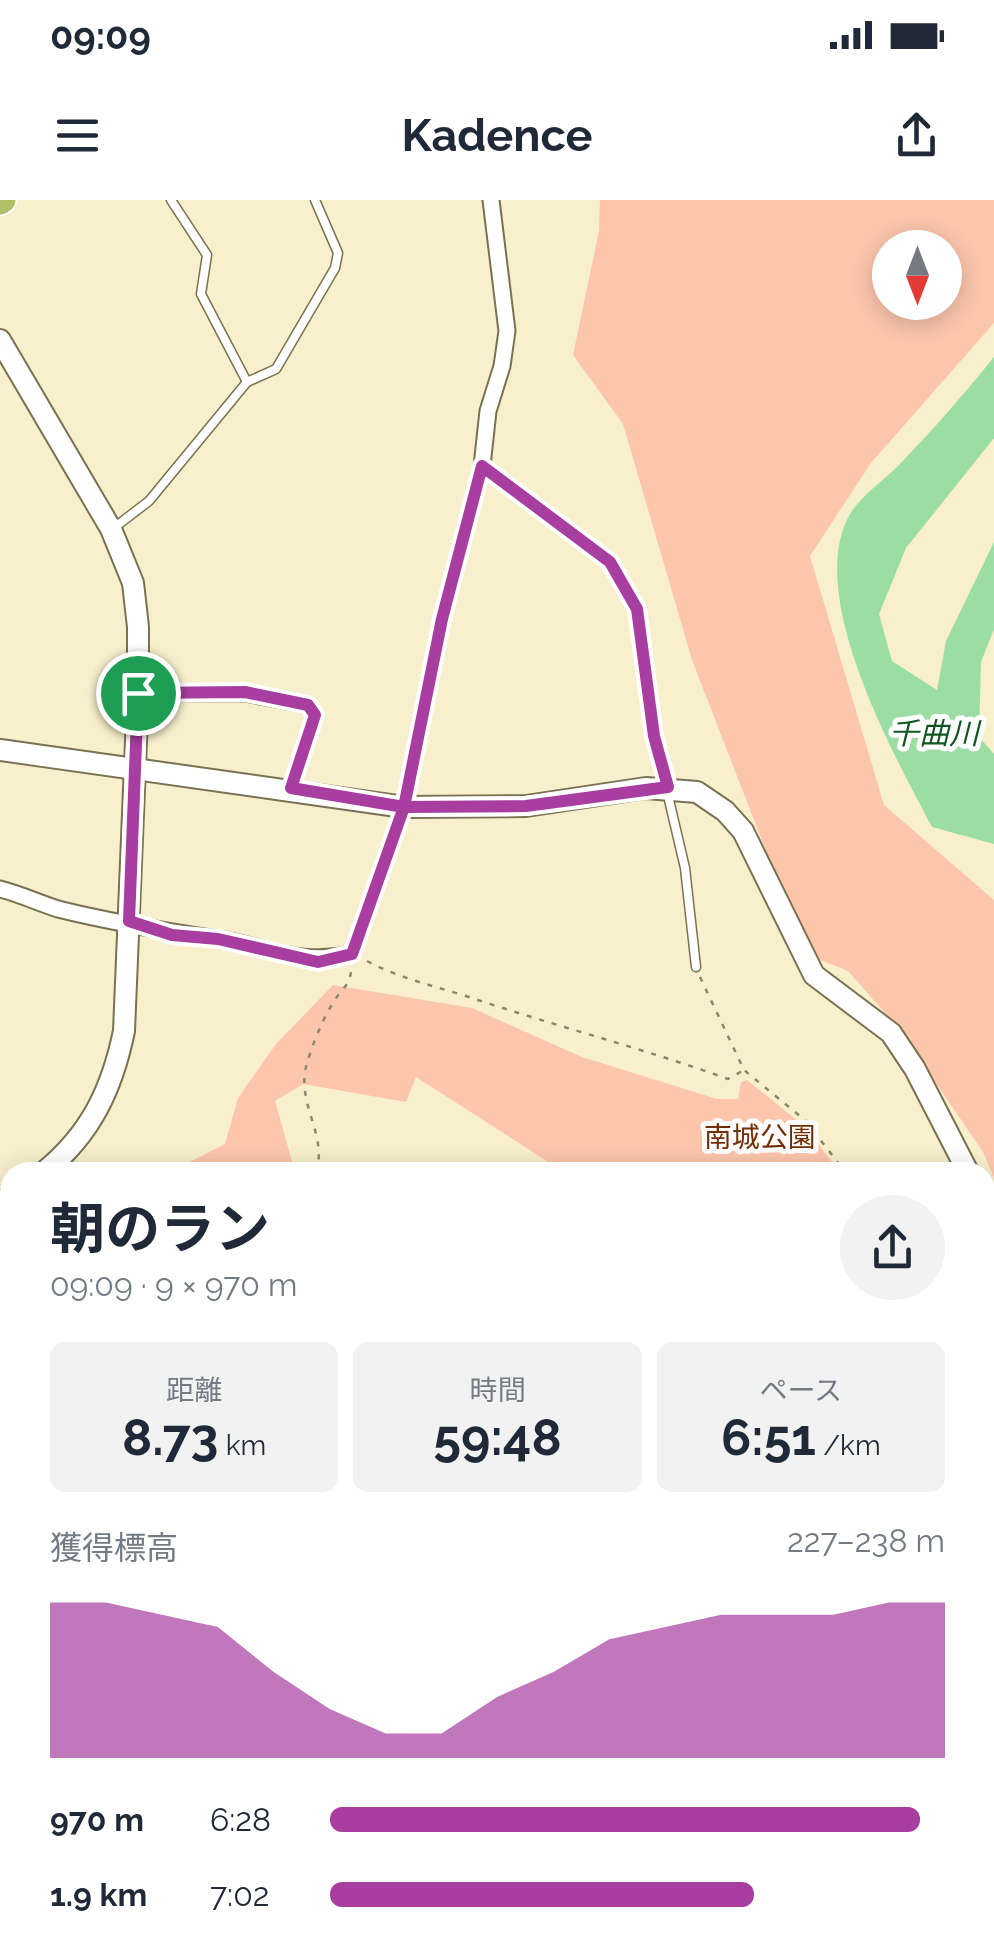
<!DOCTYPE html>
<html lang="ja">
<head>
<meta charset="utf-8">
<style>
	:root { --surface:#fff; --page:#f2f2f3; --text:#1f2937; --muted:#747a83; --accent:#a73ea0 }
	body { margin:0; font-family:Raleway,"Noto Sans JP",sans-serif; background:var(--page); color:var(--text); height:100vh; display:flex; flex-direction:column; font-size:38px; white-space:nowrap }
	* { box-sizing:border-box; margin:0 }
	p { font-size:32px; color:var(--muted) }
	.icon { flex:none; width:55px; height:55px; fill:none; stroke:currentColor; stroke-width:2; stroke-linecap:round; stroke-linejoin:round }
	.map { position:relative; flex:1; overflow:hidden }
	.side { position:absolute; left:0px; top:962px; width:995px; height:792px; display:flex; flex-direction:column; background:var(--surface); border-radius:30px 30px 0 0; box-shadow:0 5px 25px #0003 }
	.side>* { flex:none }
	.needle { width:65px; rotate:180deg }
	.fabs { position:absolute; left:872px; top:30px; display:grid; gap:20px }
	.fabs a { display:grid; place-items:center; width:90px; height:90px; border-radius:50%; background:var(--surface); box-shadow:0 5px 25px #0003; font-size:50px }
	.pin { position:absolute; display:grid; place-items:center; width:85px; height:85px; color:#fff; margin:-42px; border:5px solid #fff; border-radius:50%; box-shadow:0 2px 10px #0007 }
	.round { display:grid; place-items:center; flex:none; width:105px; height:105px; border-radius:52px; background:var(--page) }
	.headline { display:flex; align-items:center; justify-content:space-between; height:170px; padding:0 50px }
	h1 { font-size:55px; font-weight:700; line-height:75px }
	.metrics { display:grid; grid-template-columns:repeat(3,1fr); gap:15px; height:170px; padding:10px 50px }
	.metrics div { display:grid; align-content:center; border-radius:15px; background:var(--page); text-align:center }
	.metrics b { font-size:50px; font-weight:700 }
	.metrics small { font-size:28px; font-weight:400 }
	.metrics p { font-size:28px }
	.chart { height:280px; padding:20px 50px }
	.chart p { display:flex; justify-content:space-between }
	.chart svg { width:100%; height:180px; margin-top:10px; fill:var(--accent); opacity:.7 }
	ul { padding:0 50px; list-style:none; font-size:32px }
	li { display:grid; grid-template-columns:160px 120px 1fr; align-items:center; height:75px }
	li i { height:25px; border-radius:12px; background:var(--accent) }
	.status { display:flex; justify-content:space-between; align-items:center; height:70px; padding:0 50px; background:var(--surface); direction:ltr }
	.status svg { height:28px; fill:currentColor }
	header { display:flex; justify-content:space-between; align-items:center; height:130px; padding:0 50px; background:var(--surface); font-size:45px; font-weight:700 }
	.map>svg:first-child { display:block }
</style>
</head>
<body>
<div class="status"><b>09:09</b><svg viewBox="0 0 49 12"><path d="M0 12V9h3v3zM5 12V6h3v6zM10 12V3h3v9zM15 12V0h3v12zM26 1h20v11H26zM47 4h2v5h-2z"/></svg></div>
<header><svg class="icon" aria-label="menu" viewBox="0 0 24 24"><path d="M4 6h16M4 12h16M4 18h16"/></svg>Kadence<svg class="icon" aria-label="share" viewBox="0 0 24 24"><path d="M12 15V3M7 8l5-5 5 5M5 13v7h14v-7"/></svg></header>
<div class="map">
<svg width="994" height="1754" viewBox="0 0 994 1754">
	<rect width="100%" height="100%" fill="#f8f0cc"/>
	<g fill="#fcc6ad" fill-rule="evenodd">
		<path d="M600,0h394v123l-123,140 -61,93 74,249 110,95v278l-11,-26 -84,-123 -51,-58 -42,-17 -114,-294 -69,-236 -50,-69 26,-124zM890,48h55v54h-55z"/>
		<polygon points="333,785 472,808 582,857 717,899 738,899 741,882 747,880 804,926 840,972 564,972 416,877 406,902 303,884 275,901 295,972 170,972 225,944 238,898 276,844"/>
		<polygon points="994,1177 994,1754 487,1754 483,1745 985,1745 985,1191"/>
		<polygon points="82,1745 388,1745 371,1754 85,1754"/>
	</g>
	<g fill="#9cdda3">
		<path d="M994,157v81l-88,110 -27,66 13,47 45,29 9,-49 48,-99v87l-13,33 -2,75 15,17v90l-62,-17c-39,-74 -128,-233 -82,-313 11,-18 33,-33 48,-48 34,-35 65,-71 96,-109z"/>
		<polygon points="388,1745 478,1745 480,1754 371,1754"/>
	</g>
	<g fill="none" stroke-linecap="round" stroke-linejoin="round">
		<g stroke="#9cdda3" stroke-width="4">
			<polyline points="985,1725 994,1737"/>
			<polyline points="862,1745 863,1754"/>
		</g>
		<g stroke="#797151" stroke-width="11">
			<g id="service">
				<polyline points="171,0 207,55 201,94 247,182"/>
				<polyline points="484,267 610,362 637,409 654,536 685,668 696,767"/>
				<polyline points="115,327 149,301 247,182 276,169 335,68 338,53 315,0"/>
			</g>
		</g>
		<g stroke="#797151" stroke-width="19">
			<g id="minor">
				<polyline points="138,493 245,493 308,505 315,515 291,588"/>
				<path d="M0,689c20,5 39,14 58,20 52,13 106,22 159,30 52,8 82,27 135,15l52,-147 38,-188 40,-153 6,-55 14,-45 5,-35 -16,-131"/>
				<polyline points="0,1386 8,1367"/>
				<polyline points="0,1599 10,1609"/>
			</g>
		</g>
		<g stroke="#797151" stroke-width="24">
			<g id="tertiary">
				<path d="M0,140l111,189 22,54 5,44v66l-14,338c-12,58 -33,103 -80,141"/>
				<polyline points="0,550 404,607 526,606 646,588 697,592 725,611 743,631 814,775 891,833 915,869 968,972"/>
				<polyline points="0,1004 10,997"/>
				<polyline points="985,1062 989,1081 985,1117"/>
				<polyline points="985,1162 994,1201"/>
				<polyline points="0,1703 10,1696"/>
			</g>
		</g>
		<g stroke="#fff" stroke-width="29">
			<polyline id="primary" points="0,2 3,0"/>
		</g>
		<g stroke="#8c866e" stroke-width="2.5" stroke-dasharray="5 8" stroke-linecap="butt">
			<path d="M367,761c32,17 67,25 102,36 86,29 173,51 259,82l16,-9"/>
			<polyline points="700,777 744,870 806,921 845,972"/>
			<path d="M316,972c12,-36 -19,-67 -10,-105 5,-19 16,-47 27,-64 7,-13 17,-17 18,-32"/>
			<polyline points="985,1375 994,1393"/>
		</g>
		<use href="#service" stroke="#fff" stroke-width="8"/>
		<use href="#minor" stroke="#fff" stroke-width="15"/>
		<use href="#tertiary" stroke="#fff" stroke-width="20"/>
		<use href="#primary" stroke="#b0c168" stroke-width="25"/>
	</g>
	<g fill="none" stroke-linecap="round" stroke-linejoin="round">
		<g stroke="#fff" stroke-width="20">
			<polyline id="route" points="138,493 129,721 172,735 218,739 318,762 352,754 404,607 526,606 668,587 654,536 637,409 610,362 482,266 442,419 404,607 291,588 315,515 308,505 245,492 138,493"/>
		</g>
		<use href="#route" stroke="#a73ea0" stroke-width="12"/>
	</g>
	<g text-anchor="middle" stroke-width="10" stroke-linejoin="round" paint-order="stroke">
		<g font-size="28" fill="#732f04" stroke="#fff">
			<text x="760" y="947">南城公園</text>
		</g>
		<g font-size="30" font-style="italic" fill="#105621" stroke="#fff">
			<text x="934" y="544">千曲川</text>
		</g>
	</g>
</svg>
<div class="fabs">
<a><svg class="needle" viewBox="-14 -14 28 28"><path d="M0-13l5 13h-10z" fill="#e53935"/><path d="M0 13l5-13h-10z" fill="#747a83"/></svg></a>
</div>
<div class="pin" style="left:138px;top:493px;background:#1e9e55"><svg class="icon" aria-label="arrive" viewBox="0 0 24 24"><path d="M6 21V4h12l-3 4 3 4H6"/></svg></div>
<section class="side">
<div class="headline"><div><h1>朝のラン</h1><p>09:09 · 9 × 970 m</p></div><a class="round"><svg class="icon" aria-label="share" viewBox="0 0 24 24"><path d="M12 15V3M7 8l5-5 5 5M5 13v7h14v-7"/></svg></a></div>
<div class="metrics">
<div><p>距離</p><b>8.73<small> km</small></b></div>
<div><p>時間</p><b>59:48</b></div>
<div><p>ペース</p><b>6:51<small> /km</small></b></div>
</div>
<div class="chart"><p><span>獲得標高</span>227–238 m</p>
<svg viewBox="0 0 160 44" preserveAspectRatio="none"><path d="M0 44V6L10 6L20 9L30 12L40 23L50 32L60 38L70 38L80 29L90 23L100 15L110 12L120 9L130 9L140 9L150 6L160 6V44z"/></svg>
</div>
<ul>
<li><b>970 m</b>6:28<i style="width:96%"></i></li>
<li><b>1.9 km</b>7:02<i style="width:69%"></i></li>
</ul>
</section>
</div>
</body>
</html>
